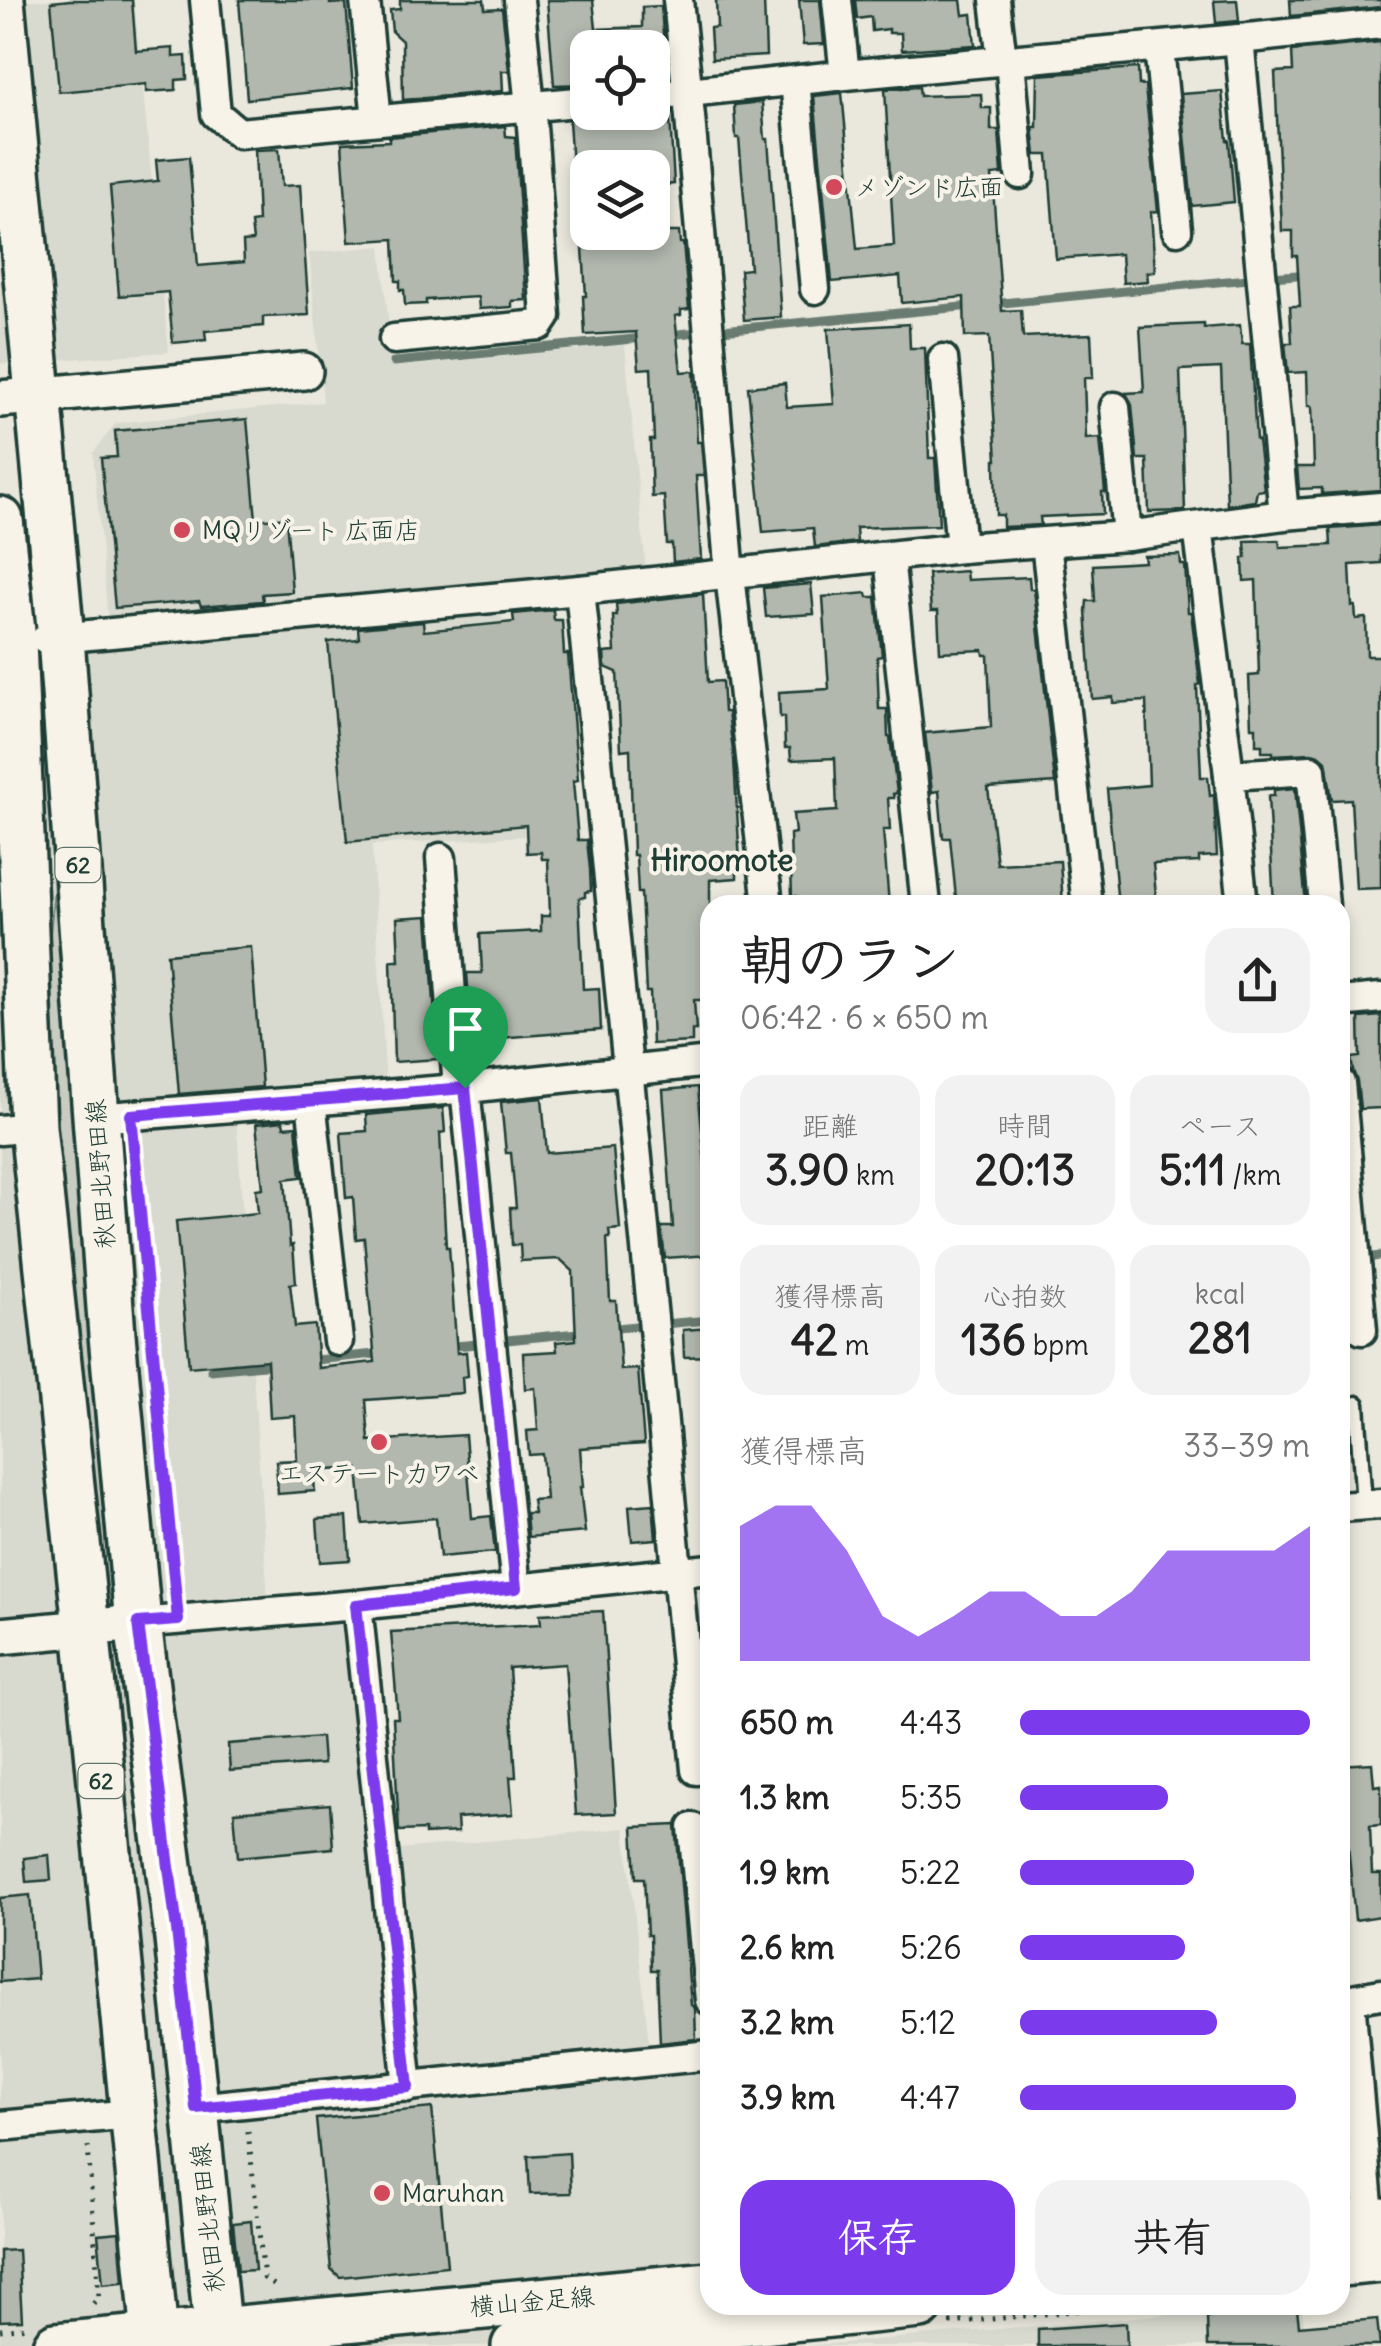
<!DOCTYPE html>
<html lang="ja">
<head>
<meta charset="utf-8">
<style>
	:root { --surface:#fff; --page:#f2f2f2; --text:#222; --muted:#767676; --accent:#7c3aed }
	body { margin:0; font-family:Delius,"Klee One",sans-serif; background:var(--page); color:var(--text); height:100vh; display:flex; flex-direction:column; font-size:38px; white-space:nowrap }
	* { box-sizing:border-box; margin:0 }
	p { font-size:32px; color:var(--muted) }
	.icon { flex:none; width:55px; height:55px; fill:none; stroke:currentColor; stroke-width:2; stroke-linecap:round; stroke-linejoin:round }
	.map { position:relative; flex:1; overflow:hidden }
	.sheet { position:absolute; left:700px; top:895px; width:650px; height:1420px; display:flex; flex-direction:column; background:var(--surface); border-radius:30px; box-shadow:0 5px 15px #0003 }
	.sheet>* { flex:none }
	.tools { position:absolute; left:570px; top:30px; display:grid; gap:20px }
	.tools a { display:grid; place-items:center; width:100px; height:100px; border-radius:20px; background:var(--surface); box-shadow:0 5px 15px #0003; font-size:50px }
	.pin { position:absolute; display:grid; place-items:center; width:85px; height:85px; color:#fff; margin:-102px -42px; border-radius:50% 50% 50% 0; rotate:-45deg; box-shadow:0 0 10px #0007 }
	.pin .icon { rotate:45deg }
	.round { display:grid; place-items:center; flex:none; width:105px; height:105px; border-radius:30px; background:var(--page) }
	.summary { display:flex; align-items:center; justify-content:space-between; height:170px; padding:0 40px }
	h1 { font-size:55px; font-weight:800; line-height:75px }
	.metrics { display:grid; grid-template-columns:repeat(3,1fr); gap:15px; height:170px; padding:10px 40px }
	.metrics div { display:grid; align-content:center; border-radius:25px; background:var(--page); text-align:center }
	.metrics b { font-size:42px; font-weight:800 }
	.metrics small { font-size:28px; font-weight:400 }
	.metrics p { font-size:28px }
	.chart { height:280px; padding:20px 40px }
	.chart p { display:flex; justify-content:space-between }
	.chart svg { width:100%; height:180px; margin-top:10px; fill:var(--accent); opacity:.7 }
	.cta { display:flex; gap:20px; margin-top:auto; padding:20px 40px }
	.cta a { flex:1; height:115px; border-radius:30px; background:var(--accent); color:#fff; font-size:40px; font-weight:800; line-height:115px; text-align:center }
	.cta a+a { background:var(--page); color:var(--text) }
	ul { padding:0 40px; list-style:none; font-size:32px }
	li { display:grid; grid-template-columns:160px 120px 1fr; align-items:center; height:75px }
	li i { height:25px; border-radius:12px; background:var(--accent) }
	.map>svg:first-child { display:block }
</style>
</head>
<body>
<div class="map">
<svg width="1381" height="2346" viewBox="0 0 1381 2346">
	<rect width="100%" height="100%" fill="#eae8dd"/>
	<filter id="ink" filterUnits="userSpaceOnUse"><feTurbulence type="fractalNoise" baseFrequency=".01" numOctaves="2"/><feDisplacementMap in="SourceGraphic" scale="20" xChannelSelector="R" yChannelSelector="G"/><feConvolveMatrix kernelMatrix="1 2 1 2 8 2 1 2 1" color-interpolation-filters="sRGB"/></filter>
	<g filter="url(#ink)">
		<g fill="#d9dacf">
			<polygon points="0,0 134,0 169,352 0,364"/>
			<polygon points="381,246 393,367 625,345 646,571 108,621 93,453 116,423 323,402 309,253"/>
			<polygon points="501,606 525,836 372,845 386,1087 235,1096 268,1600 338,1617 360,1640 378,1851 625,1828 652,2069 710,2063 710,2269 514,2346 0,2346 0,654"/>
			<polygon points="1270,2305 1302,2305 1306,2346 806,2346"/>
		</g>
		<polygon fill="#c8ccc1" stroke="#74847a" stroke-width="2.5" points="50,785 94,1289 92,1369 107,1556 101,1559 97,1553 85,1399 57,1156 47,1028 49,942 54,891"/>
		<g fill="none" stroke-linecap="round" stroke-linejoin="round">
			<g stroke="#6a7c72" stroke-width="9">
				<polyline points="1272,277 1309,274"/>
				<polyline points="992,304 1248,279"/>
				<polyline points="722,330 972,306"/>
				<polyline points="670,335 697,332"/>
				<polyline points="394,362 644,338"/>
				<polyline points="1363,1258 1381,1256"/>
				<polyline points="1340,1260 1341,1260"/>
				<polyline points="663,1324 710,1320"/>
				<polyline points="608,1329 645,1325"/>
				<polyline points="507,1340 588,1332"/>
				<polyline points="445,1347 477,1344"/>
				<polyline points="306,1361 385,1353"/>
				<polyline points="211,1370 275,1364"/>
			</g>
		</g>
		<g fill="#b2b8ae" stroke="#1f3d34" stroke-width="2.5">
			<polygon points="70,0 132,0 136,51 173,48 173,57 186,56 187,79 176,80 176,90 146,92 146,84 59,92 51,2"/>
			<polygon points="239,0 330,0 330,4 346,3 353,88 247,99"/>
			<polygon points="400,0 484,0 485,9 502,8 509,71 502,71 503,91 403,100 402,41 392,32 390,10 400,9"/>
			<polygon points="547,0 593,0 596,29 642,27 642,7 661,6 664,48 588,48 588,84 554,85"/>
			<polygon points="716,0 764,0 766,56 712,59 710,28 717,27"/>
			<polygon points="799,0 820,0 824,44 803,45"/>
			<polygon points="855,0 961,0 963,15 972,14 975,45 902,50 901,33 889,33 889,29 872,31 871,17 857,19"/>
			<polygon points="1237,0 1239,21 1216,23 1214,1"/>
			<polygon points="1290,0 1381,0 1381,7 1291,16"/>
			<polygon points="1381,42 1381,490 1322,494 1322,488 1299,489 1297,467 1314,467 1312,406 1308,406 1307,372 1288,373 1285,343 1292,343 1290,306 1300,306 1297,256 1293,256 1293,231 1282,231 1275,72 1293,71 1292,51"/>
			<polygon points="1138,68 1139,85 1145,85 1146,97 1158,211 1151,212 1155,271 1147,272 1148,281 1123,283 1121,254 1056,259 1048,155 1036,155 1033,127 1037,127 1038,75"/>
			<polygon points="919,87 920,96 981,94 982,108 991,108 991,130 999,130 1002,174 992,175 1002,311 1021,310 1023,337 1091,334 1093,378 1084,378 1086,439 1100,438 1104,482 1105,492 1102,492 1103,514 1040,517 1041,525 1003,527 1003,515 996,515 995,460 997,460 989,336 965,337 964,297 902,303 900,276 832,282 814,96 842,93 857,249 894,246 885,89"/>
			<polygon points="1222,91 1227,140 1229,140 1234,202 1192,206 1181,94"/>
			<polygon points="762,102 765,139 768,139 781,317 744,320 740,270 750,269 739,138 736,138 734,105"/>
			<polygon points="658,116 670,117 674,184 652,186 652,168 572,168 569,120"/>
			<polygon points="505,126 506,136 515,137 526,300 512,301 512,307 479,309 478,297 426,300 426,304 405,305 404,290 400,290 400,281 396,281 394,239 349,242 342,143 389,141 389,137"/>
			<polygon points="279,149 282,186 300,185 309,315 263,317 263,326 205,331 206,340 173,343 168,292 119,296 110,186 158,181 156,160 189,157 198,266 244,262 243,242 253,241 251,223 258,222 255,150"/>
			<polygon points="582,232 679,232 680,243 683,243 689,309 681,310 681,315 675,316 681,372 694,371 697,442 701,442 704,476 696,476 701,559 673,562 672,544 667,544 664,496 652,497 650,440 654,440 651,368 639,369 636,332 585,335 583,296 586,296"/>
			<polygon points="909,324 910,348 925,348 929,458 935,458 939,525 856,528 857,542 815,547 813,528 763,532 748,387 785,383 787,407 834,404 828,329"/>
			<polygon points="1204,324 1204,328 1240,325 1242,344 1250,344 1256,440 1258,440 1264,490 1257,491 1255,501 1227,505 1221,368 1180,370 1185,511 1149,512 1147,459 1137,459 1132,405 1126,393 1144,392 1140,327"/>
			<polygon points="247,419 256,520 286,517 292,592 262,594 263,601 201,606 199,601 115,608 101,458 117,457 115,431"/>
			<polygon points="1381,525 1381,563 1350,565 1352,606 1355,606 1356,619 1366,618 1367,656 1381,656 1381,888 1356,889 1351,799 1332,800 1326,761 1319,755 1311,753 1273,755 1273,752 1262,752 1262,745 1256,745 1256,727 1251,727 1249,676 1259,675 1256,580 1244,581 1243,558 1246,558 1245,541 1279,540 1280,547 1331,545 1330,529"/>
			<polygon points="1180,555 1181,565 1185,565 1188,612 1191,612 1200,684 1197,686 1201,777 1208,777 1210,796 1214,795 1217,856 1199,857 1199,862 1153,864 1157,905 1118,905 1107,789 1149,785 1146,701 1113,703 1113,697 1092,699 1086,611 1087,601 1095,601 1093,565 1145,562 1144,556"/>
			<polygon points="966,571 967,580 1029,577 1030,589 1034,589 1055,783 988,788 997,864 1060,861 1063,905 961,905 961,898 956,898 950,838 943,838 939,791 932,792 925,733 991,727 988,655 984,655 983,650 940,652 938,611 931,611 928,574"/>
			<polygon points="811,584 814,614 766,617 763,588"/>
			<polygon points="867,593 868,597 876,597 882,656 877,657 879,709 887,709 888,737 890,737 897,793 893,794 894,798 888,798 890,830 883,830 889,905 803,905 802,899 796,899 796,896 792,897 790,834 795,833 793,814 837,811 835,758 791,760 790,748 785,748 784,717 780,717 779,692 829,689 823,597"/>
			<polygon points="703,594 708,682 722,681 724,712 728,712 734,759 740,863 737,863 737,878 710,880 710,960 708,960 710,1000 694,1000 696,1030 692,1030 692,1042 652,1044 650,992 646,992 641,893 638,893 636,855 633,855 630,749 621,750 617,672 605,667 604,653 615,652 613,616 617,616 616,604"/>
			<polygon points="553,610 554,620 562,620 564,654 568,654 578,780 573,781 578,840 587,840 590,869 591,891 585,892 585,897 579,898 583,989 599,988 601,1030 472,1040 467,973 482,973 480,934 541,931 541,916 550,916 548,859 542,859 541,852 527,853 526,825 347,842 328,642 359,639 358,628 423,622 424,631 514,622 513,614"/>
			<polygon points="1295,788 1306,905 1274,905 1268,796 1274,796 1274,790"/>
			<polygon points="428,916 438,1059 394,1062 391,961 399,961 397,918"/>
			<polygon points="251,947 262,1087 179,1094 167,954"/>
			<polygon points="1381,1016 1381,1108 1360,1109 1357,1081 1353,1071 1351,1058 1360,1057 1359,1018"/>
			<polygon points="698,1087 708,1198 710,1198 710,1255 665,1258 661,1227 673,1227 663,1090"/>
			<polygon points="542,1098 547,1153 613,1148 620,1229 609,1230 610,1238 607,1238 610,1301 616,1301 621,1370 638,1369 644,1444 580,1448 583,1487 580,1487 585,1532 528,1537 526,1513 534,1513 532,1500 546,1499 542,1454 529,1455 527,1431 538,1430 535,1388 525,1389 523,1353 557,1351 556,1342 576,1340 573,1271 560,1259 521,1261 520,1245 512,1245 510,1208 516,1208 511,1153 506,1153 501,1102"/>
			<polygon points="443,1108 445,1132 440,1133 446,1247 449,1247 457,1353 466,1352 468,1376 462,1377 463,1393 366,1400 369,1441 465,1435 472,1518 491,1516 495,1552 440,1557 436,1518 363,1524 358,1468 313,1471 315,1491 278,1494 276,1461 297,1460 295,1416 270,1418 267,1360 189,1367 176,1221 258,1213 256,1189 263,1188 256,1124 283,1121 284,1127 296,1126 301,1177 285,1179 290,1246 293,1245 296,1283 290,1284 295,1327 315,1325 318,1368 375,1362 364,1238 356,1239 353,1197 346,1198 341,1133 367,1131 366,1115"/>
			<polygon points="710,1328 710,1356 684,1357 683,1330"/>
			<polygon points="653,1504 656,1539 632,1541 629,1506"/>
			<polygon points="347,1517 350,1560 320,1562 317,1519"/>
			<polygon points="603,1611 616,1813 576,1815 565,1664 509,1668 516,1777 510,1777 513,1814 457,1818 458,1832 425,1834 425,1830 399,1831 393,1718 398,1718 391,1632 541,1624 540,1614"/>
			<polygon points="321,1737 323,1764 230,1771 228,1744"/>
			<polygon points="1372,1763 1374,1786 1381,1785 1381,1825 1370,1826 1372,1874 1381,1874 1381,1916 1355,1920 1348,1845 1345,1845 1340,1765"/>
			<polygon points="330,1804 333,1848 238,1857 234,1812"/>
			<polygon points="676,1825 691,2005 695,2008 696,2039 660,2043 657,1970 651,1970 650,1935 647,1935 644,1878 636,1878 633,1827"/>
			<polygon points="49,1855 51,1880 26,1882 24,1858"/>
			<polygon points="30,1895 37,1979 0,1982 0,1898"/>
			<polygon points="432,2108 447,2266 340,2277 331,2269 316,2119"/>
			<polygon points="569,2153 571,2193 530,2194 528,2156"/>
			<polygon points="251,2221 255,2270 238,2271 233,2223"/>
			<polygon points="119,2232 123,2282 103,2284 98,2234"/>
			<polygon points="18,2250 22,2320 0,2321 0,2251"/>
			<polygon points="1297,2309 1299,2326 1377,2319 1380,2346 1208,2346 1207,2317"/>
			<polygon points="1126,2323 1127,2346 1038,2346 1038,2329"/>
		</g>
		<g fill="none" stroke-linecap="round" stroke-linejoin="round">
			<g stroke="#1f3d34" stroke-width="21">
				<polyline id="service" points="1357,1404 1364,1505"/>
			</g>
			<g stroke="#1f3d34" stroke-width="35">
				<g id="minor">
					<polyline points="205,0 216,114 239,133 588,101"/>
					<polyline points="365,0 377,120"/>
					<polyline points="678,0 690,117 730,575 768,905"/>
					<polyline points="837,0 845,75"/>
					<polyline points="995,0 1002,60"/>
					<polyline points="1239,39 1284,515"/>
					<polyline points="1159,47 1177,230"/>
					<polyline points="1010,60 1020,174"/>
					<polyline points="795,81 815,289"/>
					<polyline points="652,96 845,75 1239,39 1381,24"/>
					<polyline points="394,339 540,325 546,316 532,126 519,0"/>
					<polyline points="943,359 961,548"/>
					<polyline points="1115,407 1127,536"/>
					<polyline points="1198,527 1229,775 1243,905"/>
					<polyline points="1046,543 1087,905"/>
					<polyline points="889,557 926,905"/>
					<polyline points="580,590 653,1318 696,1770"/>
					<polyline points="46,639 580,590 961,548 1127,536 1284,515 1381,507"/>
					<polyline points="1229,775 1311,770 1324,905"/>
					<polyline points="441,858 458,1089"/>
					<polyline points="1340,1002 1381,998"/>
					<polyline points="1340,1083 1362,1330"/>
					<polyline points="465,1088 516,1588"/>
					<polyline points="311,1101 338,1341"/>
					<polyline points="96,1118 458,1089 710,1062"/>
					<polyline points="0,1130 33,1127"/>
					<polyline points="1340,1507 1381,1504"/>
					<polyline points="357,1605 408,2087"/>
					<polyline points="138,1623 357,1605 710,1569"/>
					<polyline points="693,1828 710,2000"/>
					<polyline points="1350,2000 1371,2238"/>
					<polyline points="1340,2001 1381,1994"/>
					<polyline points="196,2108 710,2055"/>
					<polyline points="0,2126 132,2114"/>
				</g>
			</g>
			<g stroke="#1f3d34" stroke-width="42">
				<g id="tertiary">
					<polyline points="0,399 304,371"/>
					<polyline points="0,1636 138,1623"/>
				</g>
			</g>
			<g stroke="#1f3d34" stroke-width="52">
				<g id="primary">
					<polyline points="1,0 61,638 112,1335 138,1623 177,1929 219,2346"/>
					<polyline points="0,520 13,641 33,1127 86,1627 156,2346"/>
					<polyline points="1340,2225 1381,2221"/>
					<polyline points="1340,2263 1381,2259"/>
					<polyline points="56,2346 710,2285"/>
					<polyline points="515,2346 920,2305"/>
				</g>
			</g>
			<g stroke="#1f3d34" stroke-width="5" stroke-dasharray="2.5 8" stroke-linecap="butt">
				<polyline points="150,1314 176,1592"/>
				<polyline points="248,2131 264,2278 277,2287"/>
				<polyline points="88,2146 99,2297 91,2306"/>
				<polyline points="950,2323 1136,2305"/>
				<polyline points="0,2330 27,2327"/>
			</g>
			<use href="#service" stroke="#f7f3e8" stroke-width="14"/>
			<use href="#minor" stroke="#f7f3e8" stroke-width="28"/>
			<use href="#tertiary" stroke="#f7f3e8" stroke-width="35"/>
			<use href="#primary" stroke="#f7f3e8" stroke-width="45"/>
		</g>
	</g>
	<g fill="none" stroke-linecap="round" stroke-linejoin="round" filter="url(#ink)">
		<g stroke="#fff" stroke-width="20">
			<polygon id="route" points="465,1088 516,1588 356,1605 408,2087 196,2108 177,1930 138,1623 178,1620 131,1115"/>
		</g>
		<use href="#route" stroke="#7c3aed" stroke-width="12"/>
	</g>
	<g fill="#d1495b" stroke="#f7f3e8" stroke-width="4">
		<circle cx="834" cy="187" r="10"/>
		<circle cx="182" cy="530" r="10"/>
		<circle cx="379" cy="1442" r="10"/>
		<circle cx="382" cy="2193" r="10"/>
	</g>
	<g text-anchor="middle" stroke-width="8" stroke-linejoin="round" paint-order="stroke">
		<g fill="#f7f3e8" stroke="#60746a" stroke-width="2.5">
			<rect x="55.5" y="848" width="45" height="34" rx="8"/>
			<rect x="78.5" y="1764" width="45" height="34" rx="8"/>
		</g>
		<g font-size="22" font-weight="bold" fill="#1f3d34">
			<text x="78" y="873">62</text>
			<text x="101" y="1789">62</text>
		</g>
		<g font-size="25" fill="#1f3d34" stroke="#f7f3e8" text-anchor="start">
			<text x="854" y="196">メゾンド広面</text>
			<text x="202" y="539">MQリゾート 広面店</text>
			<text x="379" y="1482" text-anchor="middle">エステートカワベ</text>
			<text x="402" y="2202">Maruhan</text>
		</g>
		<g font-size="25" fill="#1f3d34" stroke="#f7f3e8">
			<text transform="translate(100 1174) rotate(-94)" y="9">秋田北野田線</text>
			<text transform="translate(207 2218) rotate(-96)" y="9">秋田北野田線</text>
			<text transform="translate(532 2301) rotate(-5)" y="9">横山金足線</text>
		</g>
		<g font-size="30" font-weight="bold" fill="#1f3d34" stroke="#f7f3e8">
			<text x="722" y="871">Hiroomote</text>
		</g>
	</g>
</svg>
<div class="tools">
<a><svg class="icon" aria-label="locate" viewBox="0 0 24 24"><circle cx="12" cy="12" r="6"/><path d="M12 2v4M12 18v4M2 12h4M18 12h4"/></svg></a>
<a><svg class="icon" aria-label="layers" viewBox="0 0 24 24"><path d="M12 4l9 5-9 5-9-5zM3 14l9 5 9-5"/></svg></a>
</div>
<div class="pin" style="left:465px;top:1088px;background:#1e9e55"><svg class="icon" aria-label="arrive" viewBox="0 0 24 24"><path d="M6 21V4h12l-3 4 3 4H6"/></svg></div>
<section class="sheet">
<div class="summary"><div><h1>朝のラン</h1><p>06:42 · 6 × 650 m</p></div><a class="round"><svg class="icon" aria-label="share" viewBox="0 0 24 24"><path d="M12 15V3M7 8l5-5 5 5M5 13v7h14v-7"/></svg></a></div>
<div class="metrics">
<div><p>距離</p><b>3.90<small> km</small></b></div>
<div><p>時間</p><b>20:13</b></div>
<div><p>ペース</p><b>5:11<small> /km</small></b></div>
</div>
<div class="metrics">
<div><p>獲得標高</p><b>42<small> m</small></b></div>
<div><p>心拍数</p><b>136<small> bpm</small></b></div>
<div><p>kcal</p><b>281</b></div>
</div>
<div class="chart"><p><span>獲得標高</span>33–39 m</p>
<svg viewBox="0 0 160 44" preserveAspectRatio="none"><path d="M0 44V11L10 6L20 6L30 17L40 33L50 38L60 33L70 27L80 27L90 33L100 33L110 27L120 17L130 17L140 17L150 17L160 11V44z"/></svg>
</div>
<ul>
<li><b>650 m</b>4:43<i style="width:100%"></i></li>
<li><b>1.3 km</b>5:35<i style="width:51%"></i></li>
<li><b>1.9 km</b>5:22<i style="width:60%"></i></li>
<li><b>2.6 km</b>5:26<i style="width:57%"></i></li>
<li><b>3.2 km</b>5:12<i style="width:68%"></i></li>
<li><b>3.9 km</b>4:47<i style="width:95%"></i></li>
</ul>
<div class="cta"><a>保存</a><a>共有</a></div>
</section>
</div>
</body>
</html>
